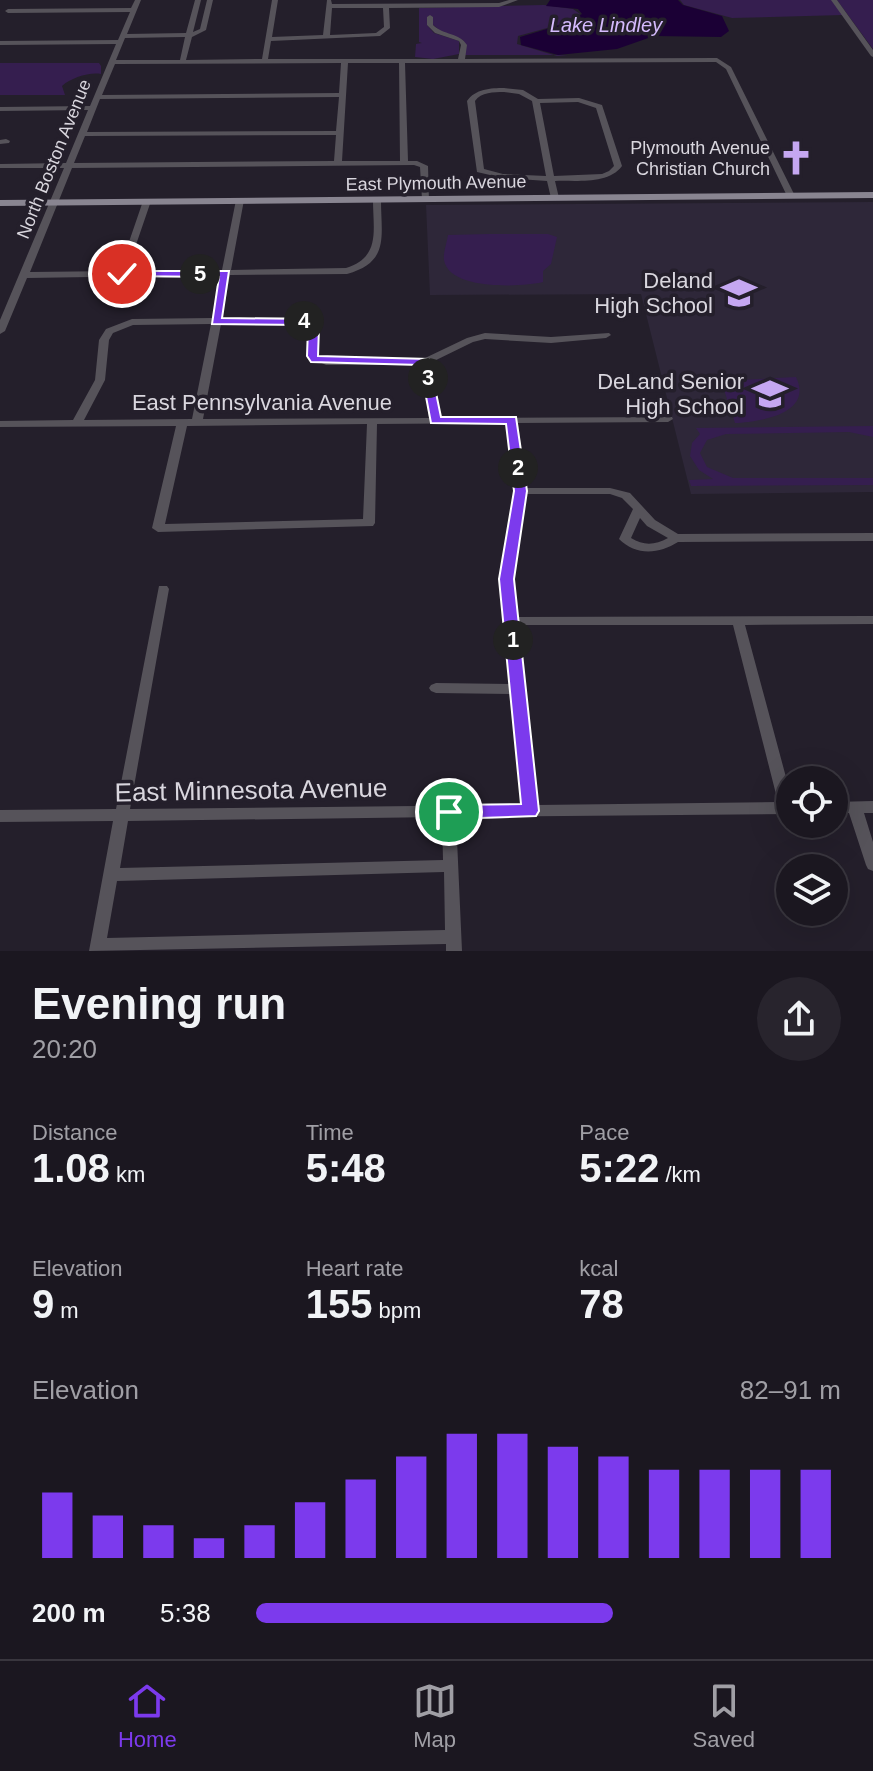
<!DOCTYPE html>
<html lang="en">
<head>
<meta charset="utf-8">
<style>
	:root { --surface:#1b1720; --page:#28242d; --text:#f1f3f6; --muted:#a09fa5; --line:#39363e; --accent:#7c3aed }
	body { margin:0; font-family:Helvetica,sans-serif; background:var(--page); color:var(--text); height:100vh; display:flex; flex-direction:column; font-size:30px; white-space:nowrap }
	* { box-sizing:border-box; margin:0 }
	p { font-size:26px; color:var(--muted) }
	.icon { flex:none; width:44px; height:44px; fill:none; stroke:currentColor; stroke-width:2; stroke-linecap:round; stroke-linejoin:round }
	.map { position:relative; height:951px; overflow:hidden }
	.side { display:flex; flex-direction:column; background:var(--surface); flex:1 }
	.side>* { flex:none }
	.buttons { position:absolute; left:776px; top:766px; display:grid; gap:16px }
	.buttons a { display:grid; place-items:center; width:72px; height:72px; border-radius:50%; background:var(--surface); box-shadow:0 8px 32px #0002,0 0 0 2px var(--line); font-size:40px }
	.pin { position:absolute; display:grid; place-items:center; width:68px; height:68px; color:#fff; margin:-34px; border:4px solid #fff; border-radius:50%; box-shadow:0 2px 8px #0007 }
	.km { position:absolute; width:40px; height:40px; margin:-20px; border-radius:50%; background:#222; color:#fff; font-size:22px; line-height:40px; text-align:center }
	.round { display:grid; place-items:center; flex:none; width:84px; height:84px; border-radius:42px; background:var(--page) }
	.overview { display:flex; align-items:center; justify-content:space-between; height:136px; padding:0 32px }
	h1 { font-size:44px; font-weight:700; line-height:60px }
	.stats { display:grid; grid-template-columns:repeat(3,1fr); gap:12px; height:136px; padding:8px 32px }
	.stats div { display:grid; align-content:center }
	.stats b { font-size:40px; font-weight:700 }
	.stats small { font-size:22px; font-weight:400 }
	.stats p { font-size:22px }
	.chart { height:224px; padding:16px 32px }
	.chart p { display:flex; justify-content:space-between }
	.chart svg { width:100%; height:144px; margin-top:8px; stroke:var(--accent); stroke-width:6 }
	ul { padding:0 32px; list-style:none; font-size:26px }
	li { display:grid; grid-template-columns:128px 96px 1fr; align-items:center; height:60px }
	li i { height:20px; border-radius:10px; background:var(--accent) }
	.menu { display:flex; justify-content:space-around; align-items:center; height:112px; border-top:2px solid var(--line); background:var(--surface); font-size:22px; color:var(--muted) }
	.menu a { display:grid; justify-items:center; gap:4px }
	.menu .on { color:var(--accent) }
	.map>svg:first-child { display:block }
</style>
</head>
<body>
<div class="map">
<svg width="873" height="951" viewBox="0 0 873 951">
	<rect width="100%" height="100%" fill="#241f2b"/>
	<polygon fill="#2e2739" points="873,202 873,492 691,494 641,294 430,295 426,205"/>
	<g fill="#351e4f">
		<polygon points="680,0 832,0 843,15 732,18 684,5"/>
		<polygon points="837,0 873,0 873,49"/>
		<polygon points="544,5 573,9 580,14 558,25 518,36 517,44 557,56 568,55 464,55 466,45 463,40 444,34 432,24 433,17 428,16 427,25 434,33 459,41 459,54 433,59 415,57 416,44 422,43 419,42 419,8"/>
		<path d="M0,63h99l2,3v8c-12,-2 -30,4 -39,12l3,9h-65z"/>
		<path d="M489,234h59l9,3 -6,27 -8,7v11c-20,5 -94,9 -99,-22 -1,-7 3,-18 4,-25z"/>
		<path d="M796,377c18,37 -37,45 -61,46l-14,-42z"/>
		<polygon points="873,426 873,437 849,432 726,434 707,440 700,453 707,467 733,478 873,478 873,485 691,486 689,480 713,479 699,470 690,456 692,443 700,434 696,428"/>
	</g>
	<polygon fill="#1b0035" points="550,0 678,0 683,5 722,16 729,31 721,37 654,36 617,49 558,55 521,45 520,37 560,25 582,14 578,9 546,6"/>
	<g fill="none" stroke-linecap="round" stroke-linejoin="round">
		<g fill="#56535a" fill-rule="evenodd">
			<path d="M135,0h6l-14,34 59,-1 9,-33h6l-8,32 7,-3 7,-29h6l-7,30 -14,7 -6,23 76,-1 10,-59h6l-6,37 51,-2 4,-35h4l1,4 167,-1 10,-3h9l-19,7 -110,1 1,20 -10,8 -109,5 -3,18h190l3,-14 -2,-4 -24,-8 -8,-8v-8l3,-2 3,2v8c10,10 27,8 34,20l-2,14 252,-1 14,9 64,129 -1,2h-6l-1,-2 -61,-127 -10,-7 -311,1 3,98h9l11,5 1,35h-3l-4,-2 -2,-32 -6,-2 -342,3 -42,104 89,-1 24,-70 4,-2 4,2 -24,70 95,-1 14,-70 4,-2 4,2 -13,70 115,-2c35,-11 27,-38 27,-68l4,-2 4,2c0,36 9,62 -34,74l-117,1 -8,43 79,-1 18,10 -2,28 10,4h96l44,-21 18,-5 66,4 58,-4 2,2 -5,3 -55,5 -66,-4 -12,3 -43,21 10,55 232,-1 1,2 -5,3 -150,1 8,65h84l20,5 25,27 23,14 195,-1v8l-195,1c-19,12 -42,14 -59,-3l14,-30 -11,-11 -12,-4h-84l-13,85 4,38 356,-1v8l-128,1 45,167v22l-334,3 6,134h-16v-7l-357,7 24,-130 -113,1v-12l116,-1 43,-223h8l2,3 -39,220 392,-4 -10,-111 -76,-1 -5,-2 -2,-3 2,-3 5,-2 75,1 -10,-105 14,-88 -8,-68 -130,1 -2,99 -2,3 -215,6 -6,-4 24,-102 -176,1v-6l73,-1 22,-40 4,-40 7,-11 26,-10 80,-1 9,-43 -194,3 -22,53 -5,3v-14l64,-152h-64v-4l66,-1 22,-53 -88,1v-4l90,-1 26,-62 -116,1v-4l118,-1 12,-28 -122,1 -3,-2 3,-2 123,-1zM332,8h51l1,19 -8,6 -46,2zM185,37l-5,23h-64l9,-22zM341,63l-2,30 -237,2 13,-31zM348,63h51l1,98h-58zM339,97l-3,34 -249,1 13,-33zM336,135l-2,26 -260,2 11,-27zM299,323l10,5 -2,28 19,9h95l8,53 -226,1 18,-95zM211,324l-19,95 -108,1 21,-40 4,-40 4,-7 20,-8zM367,424l-4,95 -198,5 22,-98zM640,518l7,8 21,12c-13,7 -24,8 -37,0zM518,625h215l45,177 -241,3zM442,817l1,43 -323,8 8,-47zM444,872l1,58 -338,8 10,-57z"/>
			<polygon points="831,0 837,0 873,50 873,57 871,56"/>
			<path d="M504,88l19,2 15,9 41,-1 23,7 20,61c-14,19 -46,14 -67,15l4,17 -4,2 -4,-2 -4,-17 -44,-3 -26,-6 -10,-71c8,-12 24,-13 37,-13zM504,92l15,2 13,7 14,75 -43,-2 -19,-5 -9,-68c6,-9 19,-9 29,-9zM578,102l18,6 18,58 -5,5 -7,3 -48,2 -14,-73z"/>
			<polygon points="6,139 10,141 9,143 0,144 0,140"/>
			<polygon points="873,801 873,813 864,813 873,842 873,871 868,869 866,865 849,813 834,814 834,802"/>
		</g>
		<polygon fill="#898591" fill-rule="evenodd" points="873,192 873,198 0,206 0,200"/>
	</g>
	<polygon fill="#7c3aed" stroke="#fff" stroke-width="2" points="122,271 229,271 222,318 312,319 319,327 318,356 429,359 441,417 516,417 527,491 514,579 539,811 536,816 449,819 440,812 449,805 521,804 499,579 514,491 506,424 431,423 420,365 311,362 307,356 308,328 305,325 212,324 219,277 118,276 118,272"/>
	<defs>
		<g id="church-bare" transform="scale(2.76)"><path d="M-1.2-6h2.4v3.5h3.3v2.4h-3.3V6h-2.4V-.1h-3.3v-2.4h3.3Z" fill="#c5a7f1" stroke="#241f2b" stroke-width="2.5" paint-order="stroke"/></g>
		<g id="school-bare" transform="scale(2.76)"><path d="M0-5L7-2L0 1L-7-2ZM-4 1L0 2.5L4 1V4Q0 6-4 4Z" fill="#c5a7f1" stroke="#241f2b" stroke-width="2.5" paint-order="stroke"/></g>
	</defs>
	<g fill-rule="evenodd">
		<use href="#church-bare" x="796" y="158"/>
		<use href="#school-bare" x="739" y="293"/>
		<use href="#school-bare" x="770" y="394"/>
	</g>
	<g text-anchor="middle" stroke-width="7" stroke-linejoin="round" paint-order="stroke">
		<g font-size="18" fill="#d9d6de" stroke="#241f2b" text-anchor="end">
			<text x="770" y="154">Plymouth Avenue<tspan x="770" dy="21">Christian Church</tspan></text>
		</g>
		<g font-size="18" fill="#d9d6de" stroke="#241f2b">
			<text transform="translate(54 159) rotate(-68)" y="6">North Boston Avenue</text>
			<text transform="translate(436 183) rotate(-1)" y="6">East Plymouth Avenue</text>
		</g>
		<g font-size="20" font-style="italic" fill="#d5bbfd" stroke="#241f2b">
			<text x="606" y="32">Lake Lindley</text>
		</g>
		<g font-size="22" fill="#d9d6de" stroke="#241f2b" text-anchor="end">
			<text x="713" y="288">Deland<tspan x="713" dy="25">High School</tspan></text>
			<text x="744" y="389">DeLand Senior<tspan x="744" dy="25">High School</tspan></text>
		</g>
		<g font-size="22" fill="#d9d6de" stroke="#241f2b">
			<text x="262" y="410">East Pennsylvania Avenue</text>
		</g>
		<g font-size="26" fill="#d9d6de" stroke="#241f2b">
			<text transform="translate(251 790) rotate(-1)" y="9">East Minnesota Avenue</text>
		</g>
	</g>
</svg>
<div class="buttons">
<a><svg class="icon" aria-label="locate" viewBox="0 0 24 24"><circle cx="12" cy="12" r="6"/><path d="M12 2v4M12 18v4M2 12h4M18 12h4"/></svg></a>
<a><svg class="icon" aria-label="layers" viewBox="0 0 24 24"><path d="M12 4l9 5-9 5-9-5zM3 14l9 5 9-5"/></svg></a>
</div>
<div class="pin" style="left:449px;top:812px;background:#1e9e55"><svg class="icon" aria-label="arrive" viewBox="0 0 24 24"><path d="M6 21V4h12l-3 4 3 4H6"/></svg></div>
<div class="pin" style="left:122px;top:274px;background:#d93025"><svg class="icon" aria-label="check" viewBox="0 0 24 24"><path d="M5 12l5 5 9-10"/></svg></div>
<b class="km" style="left:513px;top:640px">1</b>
<b class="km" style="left:518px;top:468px">2</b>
<b class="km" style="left:428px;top:378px">3</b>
<b class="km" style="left:304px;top:321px">4</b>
<b class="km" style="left:200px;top:274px">5</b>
</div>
<section class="side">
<div class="overview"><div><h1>Evening run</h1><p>20:20</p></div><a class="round"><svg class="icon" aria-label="share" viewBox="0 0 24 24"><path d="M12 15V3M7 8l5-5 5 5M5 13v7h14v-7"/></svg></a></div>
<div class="stats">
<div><p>Distance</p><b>1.08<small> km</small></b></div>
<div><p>Time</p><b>5:48</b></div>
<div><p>Pace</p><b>5:22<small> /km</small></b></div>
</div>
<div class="stats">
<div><p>Elevation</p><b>9<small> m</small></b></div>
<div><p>Heart rate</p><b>155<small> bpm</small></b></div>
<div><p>kcal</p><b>78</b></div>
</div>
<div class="chart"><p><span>Elevation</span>82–91 m</p>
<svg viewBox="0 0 160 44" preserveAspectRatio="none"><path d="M5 44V24M15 44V31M25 44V34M35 44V38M45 44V34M55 44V27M65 44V20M75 44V13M85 44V6M95 44V6M105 44V10M115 44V13M125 44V17M135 44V17M145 44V17M155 44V17"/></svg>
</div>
<ul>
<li><b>200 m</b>5:38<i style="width:61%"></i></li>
</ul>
</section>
<nav class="menu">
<a class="on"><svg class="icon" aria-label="home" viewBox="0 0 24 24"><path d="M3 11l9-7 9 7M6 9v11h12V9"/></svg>Home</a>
<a><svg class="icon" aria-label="map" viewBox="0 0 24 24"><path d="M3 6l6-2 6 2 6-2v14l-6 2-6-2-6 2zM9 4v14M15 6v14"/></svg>Map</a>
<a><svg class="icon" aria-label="saved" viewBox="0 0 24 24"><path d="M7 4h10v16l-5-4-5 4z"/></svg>Saved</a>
</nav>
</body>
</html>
